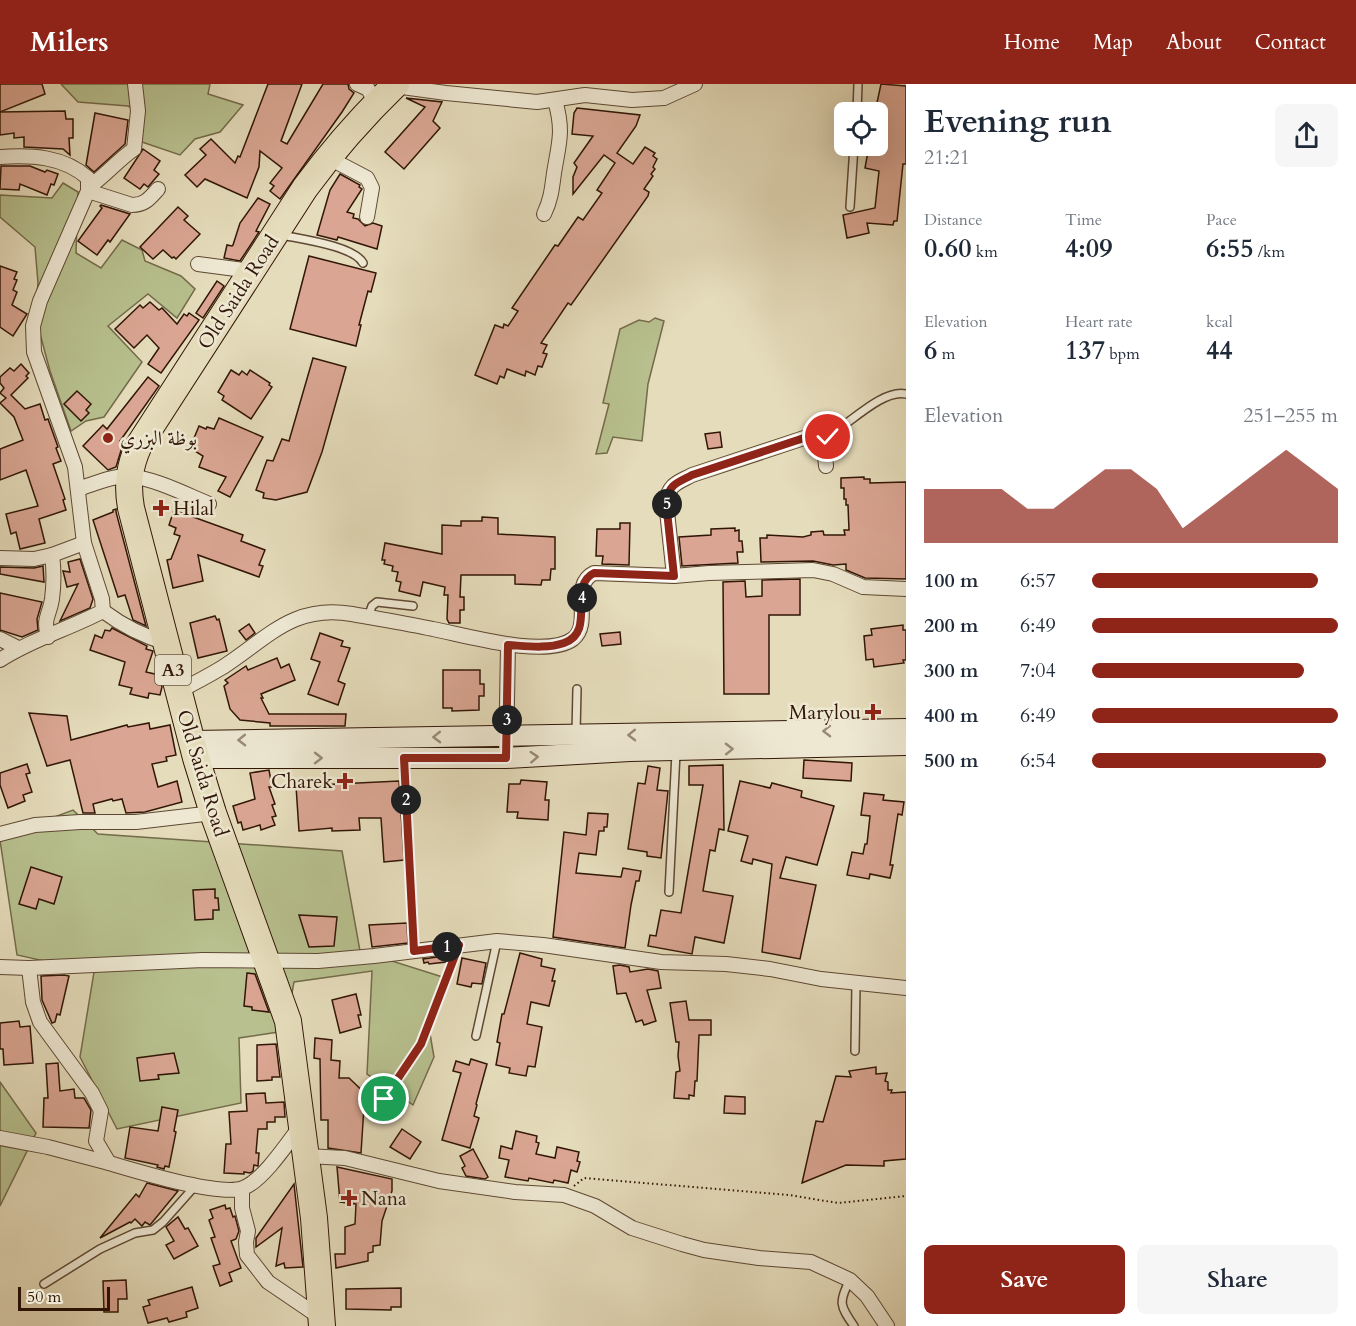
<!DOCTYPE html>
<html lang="en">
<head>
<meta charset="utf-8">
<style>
	:root { --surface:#fff; --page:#f6f6f7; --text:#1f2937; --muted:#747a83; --accent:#8f2418 }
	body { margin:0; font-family:Cardo,Amiri,serif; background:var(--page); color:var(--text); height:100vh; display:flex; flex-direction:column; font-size:22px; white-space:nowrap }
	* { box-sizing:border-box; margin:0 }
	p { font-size:20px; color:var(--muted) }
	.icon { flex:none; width:33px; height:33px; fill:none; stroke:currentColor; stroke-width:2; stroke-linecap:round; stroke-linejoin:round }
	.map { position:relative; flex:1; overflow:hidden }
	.panel { display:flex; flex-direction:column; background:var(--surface); width:450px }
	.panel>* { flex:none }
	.fabs { position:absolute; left:834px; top:18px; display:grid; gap:12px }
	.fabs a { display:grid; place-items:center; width:54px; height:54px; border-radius:9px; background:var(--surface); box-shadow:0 6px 24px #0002; font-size:30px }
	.scale { position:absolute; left:18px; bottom:15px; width:92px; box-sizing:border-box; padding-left:6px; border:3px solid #311606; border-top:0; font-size:16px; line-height:21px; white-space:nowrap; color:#311606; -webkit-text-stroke:4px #eee8d3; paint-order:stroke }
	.pin { position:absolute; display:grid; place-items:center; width:51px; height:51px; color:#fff; margin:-26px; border:3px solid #fff; border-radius:50%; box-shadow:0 2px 6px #0007 }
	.km { position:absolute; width:30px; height:30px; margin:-15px; border-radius:50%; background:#222; color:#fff; font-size:16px; line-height:30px; text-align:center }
	.round { display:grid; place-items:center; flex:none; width:63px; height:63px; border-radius:9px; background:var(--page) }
	.overview { display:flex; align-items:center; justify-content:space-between; height:102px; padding:0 18px }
	h1 { font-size:33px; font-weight:700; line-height:45px }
	.stats { display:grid; grid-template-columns:repeat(3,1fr); gap:9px; height:102px; padding:6px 18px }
	.stats div { display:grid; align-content:center }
	.stats b { font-size:26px; font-weight:700 }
	.stats small { font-size:16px; font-weight:400 }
	.stats p { font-size:16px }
	.chart { height:168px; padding:12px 18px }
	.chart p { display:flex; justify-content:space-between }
	.chart svg { width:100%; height:108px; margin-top:6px; fill:var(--accent); opacity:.7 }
	.primary-button { display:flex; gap:12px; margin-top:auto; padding:12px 18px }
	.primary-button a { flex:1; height:69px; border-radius:9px; background:var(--accent); color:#fff; font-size:24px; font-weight:700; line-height:69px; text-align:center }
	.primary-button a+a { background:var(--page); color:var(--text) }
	ul { padding:0 18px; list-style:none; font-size:20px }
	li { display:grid; grid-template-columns:96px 72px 1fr; align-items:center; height:45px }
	li i { height:15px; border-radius:8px; background:var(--accent) }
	header { display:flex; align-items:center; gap:36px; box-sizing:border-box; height:84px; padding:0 30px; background:var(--accent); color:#fff }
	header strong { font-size:28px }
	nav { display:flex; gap:33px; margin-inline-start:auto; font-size:21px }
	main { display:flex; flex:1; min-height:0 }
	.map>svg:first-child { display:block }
</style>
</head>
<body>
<header>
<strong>Milers</strong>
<nav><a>Home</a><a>Map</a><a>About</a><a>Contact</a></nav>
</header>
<main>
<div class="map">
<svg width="906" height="1242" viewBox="0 0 906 1242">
	<rect width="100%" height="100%" fill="#e5dcbb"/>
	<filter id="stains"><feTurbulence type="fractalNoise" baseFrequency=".00333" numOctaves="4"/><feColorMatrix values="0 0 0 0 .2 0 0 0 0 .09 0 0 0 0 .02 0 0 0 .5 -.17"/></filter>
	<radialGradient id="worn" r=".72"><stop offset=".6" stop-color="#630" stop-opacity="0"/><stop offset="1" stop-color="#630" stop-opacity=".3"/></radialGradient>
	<g fill="#b7c08e" stroke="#746b4a" stroke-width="1.5">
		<polygon points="61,0 210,0 208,10 243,21 220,48 195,55 180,71 136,56 143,30 128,22 78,18"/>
		<polygon points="63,99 78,108 76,169 101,184 122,156 142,166 145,177 181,192 195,205 177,234 148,210 108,242 142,278 104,333 86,337 71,347 50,287 35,231 38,199 35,163 0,133 0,111 52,114"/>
		<polygon points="655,234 664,237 648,300 642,357 613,353 607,369 596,370 609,320 603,319 620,245 639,236 649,238"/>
		<polygon points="73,726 98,750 342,767 360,867 449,895 429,944 434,973 413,1021 367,990 372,887 294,898 285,947 239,954 241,1019 117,1045 80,973 94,888 17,871 0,756 0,753"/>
		<polygon points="0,998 36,1049 0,1122"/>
	</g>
	<g fill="#daa693" stroke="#311606" stroke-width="1.5">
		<polygon points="0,0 42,0 45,10 0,28"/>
		<polygon points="268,0 302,0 281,57 287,60 323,0 348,0 349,5 354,9 342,28 280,115 270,107 274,102 270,99 282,84 260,67 259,83 247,114 205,95 197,103 185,91 206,71 200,65 211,55 235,79 238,72 240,73"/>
		<polygon points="881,0 906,2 906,80 903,80 897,137 894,137 893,141 867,139 869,149 847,154 843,131 875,124 879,87 865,84 869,62 878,62 878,28 875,28"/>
		<polygon points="406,14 442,18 433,37 440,44 404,85 385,68 425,23"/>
		<polygon points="577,24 640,31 636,42 617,69 633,80 645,63 655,69 653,72 657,75 653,83 655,85 651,90 653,92 644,105 649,108 648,112 571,221 568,219 541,259 547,261 543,269 547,270 542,283 538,282 535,291 526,287 525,292 507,285 504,294 500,292 497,300 475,291 495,241 503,244 504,240 508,242 518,227 512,224 555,161 558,162 578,133 583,136 602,109 597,106 615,79 604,71 573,110 573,93 577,83 574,79 593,52 572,50 574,29"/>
		<polygon points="65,27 66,35 73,35 73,54 69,54 70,71 63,65 24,63 24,53 14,54 14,49 0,51 0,28"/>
		<polygon points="95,29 128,36 125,60 94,88 86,81"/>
		<polygon points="143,65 160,77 154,86 159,90 148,103 144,100 140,105 124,94"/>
		<polygon points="1,82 30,82 45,88 47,86 58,90 54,101 51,100 47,111 20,100 19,106 0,105"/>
		<polygon points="340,90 360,101 359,103 362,105 347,128 354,130 353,134 358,135 365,142 373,139 382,142 377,165 338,153 337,156 317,151 330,106"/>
		<polygon points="258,114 270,120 256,147 259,148 240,177 224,174 227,161 232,162 233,161 240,139"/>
		<polygon points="101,121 130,130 110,158 108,156 97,171 78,157 102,124 100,122"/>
		<polygon points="178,123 188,132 184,136 200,150 176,175 174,173 172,174 163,166 153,175 140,163"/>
		<polygon points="309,172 376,189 371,208 368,207 359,241 361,241 356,262 290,245"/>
		<polygon points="0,182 17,188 14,195 17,196 13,206 17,208 12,221 27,230 13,252 0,243"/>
		<polygon points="217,197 224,202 203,234 196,229"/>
		<polygon points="150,218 159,226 162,224 177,240 184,230 187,232 189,229 199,236 161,289 148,280 159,264 147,251 134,264 115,245 140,221 143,224"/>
		<polygon points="313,274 346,283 322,368 307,408 276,416 263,414 264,409 256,406 267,376 273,377 282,355 289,357"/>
		<polygon points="21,280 29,289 26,292 28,294 11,311 25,325 40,320 45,336 48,335 58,363 56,364 61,377 53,380 65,415 63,416 66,426 39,435 45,459 20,465 16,448 11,450 6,430 38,422 26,386 0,396 0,365 23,356 14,333 0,319 6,314 0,309 4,304 0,299 0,293 10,284 14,287"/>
		<polygon points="231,286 239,291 242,287 247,291 250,286 270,299 269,301 272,303 251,335 222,316 224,312 218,308"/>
		<polygon points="148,293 159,302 120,357 123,360 116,383 108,386 83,362 103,341 107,345"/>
		<polygon points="77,307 91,320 86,326 89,329 81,337 64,320"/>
		<polygon points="219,334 263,353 230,413 218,407 226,393 199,383 203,372 190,364 199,342 206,345 207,343 214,345"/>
		<polygon points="720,348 722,363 708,365 705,350"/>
		<polygon points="864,393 864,395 870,395 870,399 906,398 906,495 865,494 846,486 846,480 833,481 813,477 761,478 760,454 767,454 767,451 803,453 811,451 811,448 823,447 824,451 845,451 844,446 849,446 848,421 846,421 846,415 844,415 844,404 841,404 841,394"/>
		<polygon points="116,425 116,428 146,542 133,536 125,511 118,513 93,436 113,428 113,426"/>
		<polygon points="174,426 243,451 241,457 265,466 259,481 263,482 259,493 198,471 203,497 173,504 167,476 171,475 180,452 174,450 176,444 169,441"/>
		<polygon points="482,433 498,434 498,450 555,453 555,485 551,485 550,496 542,496 541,501 515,500 515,491 461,491 460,513 464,513 464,526 460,526 460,539 449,539 447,535 448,511 444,511 445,503 423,498 420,512 399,507 401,498 396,497 398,488 392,487 393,482 384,480 385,476 382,476 385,459 442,470 442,441 461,442 461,437 482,437"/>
		<polygon points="620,439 630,439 629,481 602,480 603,472 596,472 597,445 620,445"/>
		<polygon points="735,444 735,447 739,446 739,457 742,457 743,468 737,468 738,479 682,482 679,453 711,451 711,445"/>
		<polygon points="80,475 93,515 90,524 60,537 78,500 67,503 63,487 70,488 68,478"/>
		<polygon points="43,482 44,498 0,490 0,483 34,484"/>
		<polygon points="800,495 800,531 769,531 769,610 724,610 723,498 745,497 746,513 762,512 762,496"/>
		<polygon points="0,509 42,518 37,535 38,546 22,553 0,546"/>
		<polygon points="215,532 217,536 219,535 227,567 198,574 190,539"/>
		<polygon points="249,540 255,549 246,556 239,547"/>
		<polygon points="903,541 903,546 906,546 906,576 903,576 904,579 874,583 873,575 866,576 864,552 872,551 871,545"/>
		<polygon points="112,544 147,562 146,565 153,567 146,588 159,591 162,603 160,611 149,609 148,614 130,610 132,604 119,601 125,578 90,566 95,551 102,554 105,546 110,547"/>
		<polygon points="620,548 621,560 602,562 600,550"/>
		<polygon points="320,549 343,557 341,562 350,564 338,597 345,600 338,621 308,610 320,578 311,575"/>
		<polygon points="277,574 281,584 289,580 295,596 261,610 263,614 261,614 269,630 346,630 345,642 270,642 270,639 240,636 230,625 224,602 228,599 225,596 246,582 248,586"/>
		<polygon points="443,586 480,586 480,600 484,600 484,612 479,612 479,626 452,627 452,624 443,624"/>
		<polygon points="29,629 67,632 71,656 127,641 128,643 149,639 150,645 170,641 176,671 166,673 167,677 152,680 158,703 177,697 182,718 145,728 126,729 122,715 113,717 112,715 93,720 95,729 83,729 70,676 47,682"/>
		<polygon points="804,676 852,679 851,697 803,694"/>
		<polygon points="27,680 30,689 26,690 32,708 23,711 25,717 8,724 0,701 0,689"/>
		<polygon points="723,681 724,746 719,745 715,767 710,766 703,807 733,812 724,859 695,853 692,870 648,862 650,851 656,852 661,826 681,829 703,701 689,701 689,682"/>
		<polygon points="648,682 660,684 657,706 668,707 661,774 647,772 647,768 628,765 638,699 645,700"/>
		<polygon points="269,686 272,703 269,703 275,720 272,721 276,732 272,733 275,741 261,746 260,741 243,746 241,738 238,739 233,722 255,715 250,689"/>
		<polygon points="521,696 547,698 545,716 549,716 548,736 517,734 518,728 507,728 509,700 520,700"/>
		<polygon points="399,697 404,776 384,778 381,734 359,734 360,746 332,747 332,744 299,747 296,702"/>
		<polygon points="740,697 770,704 772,699 802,707 801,713 834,722 817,781 786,773 780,794 816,801 800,875 762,868 772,780 753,775 752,780 741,777 748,752 728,747"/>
		<polygon points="864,709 884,711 883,716 904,718 902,731 898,730 890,781 893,781 890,794 870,790 869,795 847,791 852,768 863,770 865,760 867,760 870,732 861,731"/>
		<polygon points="588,729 608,730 607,743 604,743 604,747 599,747 596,771 579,769 576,789 621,793 623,784 641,787 639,797 636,797 631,821 625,864 553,853 564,748 586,751"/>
		<polygon points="31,783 62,793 54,820 39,815 36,825 19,820"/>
		<polygon points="215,805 215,814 218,814 219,826 213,826 213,835 195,836 193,806"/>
		<polygon points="299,831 337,833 334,862 309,863"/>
		<polygon points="407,839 408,859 372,863 369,841"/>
		<polygon points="520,869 542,875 541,882 555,885 552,897 555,897 549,922 531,918 527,940 542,943 535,983 528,982 526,992 509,989 510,984 496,981 500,959 497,958 502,930 504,930"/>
		<polygon points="445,872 446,878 429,880 428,878 424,879 423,875"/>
		<polygon points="462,874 486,879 482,900 472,899 471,903 457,900"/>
		<polygon points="620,881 629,883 630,888 648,885 658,887 661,904 647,906 656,937 644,941 642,936 636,938 626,909 617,910 613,882"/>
		<polygon points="247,889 255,890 269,928 252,926 252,923 244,922"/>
		<polygon points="64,891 69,892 60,931 57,930 55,938 52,939 42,916 41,892"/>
		<polygon points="356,910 361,931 358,931 361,943 340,949 332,916"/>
		<polygon points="686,917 689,936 711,936 711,951 699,951 697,997 695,997 694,1012 689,1011 689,1015 674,1014 676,988 680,987 678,972 679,958 676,958 670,919"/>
		<polygon points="19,937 20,943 30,942 33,979 4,981 3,965 0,965 0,939"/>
		<polygon points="315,954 332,956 331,976 340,977 339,994 349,994 372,1016 369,1023 364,1023 361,1069 328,1064 328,1036 321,1036 320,975 314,974"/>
		<polygon points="276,960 280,993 272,993 272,996 257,997 257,961"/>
		<polygon points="174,969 179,989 158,991 159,995 140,997 137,974"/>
		<polygon points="471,975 487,980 476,1020 477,1021 474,1032 479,1034 470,1064 442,1056 461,989 453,987 456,977 469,981"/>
		<polygon points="58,979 60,1007 74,1005 75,1014 84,1014 91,1026 89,1044 43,1043 44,1014 48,1014 46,980"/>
		<polygon points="876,983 876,990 887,989 885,997 888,998 888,1006 892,1006 891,1009 906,1008 906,1075 884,1077 884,1082 846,1081 802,1099 816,1037 823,1038 836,992 851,993 849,987"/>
		<polygon points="265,1009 266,1019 284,1018 285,1033 275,1033 275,1038 267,1038 267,1045 258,1045 256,1069 259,1069 258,1082 254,1081 253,1087 250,1089 244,1088 244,1090 224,1089 226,1060 231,1060 229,1028 247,1027 246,1010"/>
		<polygon points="725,1012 745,1013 745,1030 724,1029"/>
		<polygon points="162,1023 178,1026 174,1047 176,1048 169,1083 165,1082 164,1085 157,1083 158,1081 125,1074 130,1043 158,1047"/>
		<polygon points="402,1045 421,1058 410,1075 390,1063"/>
		<polygon points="516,1047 537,1052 536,1058 539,1059 536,1070 555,1074 557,1063 579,1068 577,1077 580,1078 577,1088 571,1086 568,1099 554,1096 553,1099 529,1094 528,1097 505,1093 509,1076 499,1074 501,1062 512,1065"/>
		<polygon points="473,1065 488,1093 485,1095 466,1092 462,1084 465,1082 460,1072"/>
		<polygon points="337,1083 392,1095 392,1107 382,1137 380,1161 373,1162 373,1168 368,1169 368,1177 336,1184 335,1170 345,1170 345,1143 355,1140 356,1120 340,1118"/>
		<polygon points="147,1099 178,1107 150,1141 145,1138 142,1142 135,1135 131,1139 130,1138 100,1154 136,1110 139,1113"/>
		<polygon points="294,1100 303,1183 285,1184 284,1179 276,1182 282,1144 256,1163 256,1154"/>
		<polygon points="225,1121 226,1125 230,1124 233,1133 235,1132 239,1147 236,1155 231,1157 241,1184 229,1189 232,1197 220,1202 213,1182 220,1180 211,1154 215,1153 209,1136 213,1134 210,1126"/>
		<polygon points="178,1133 185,1145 188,1144 198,1162 174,1175 166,1161 174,1157 166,1143"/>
		<polygon points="126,1196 127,1215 118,1215 118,1228 104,1228 103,1197"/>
		<polygon points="192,1203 198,1224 186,1228 187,1233 169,1238 167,1234 148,1239 143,1223 150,1221 148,1216"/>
		<polygon points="401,1204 401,1223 391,1223 391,1226 346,1225 346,1205"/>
	</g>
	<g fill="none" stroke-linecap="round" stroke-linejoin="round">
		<g stroke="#5e4833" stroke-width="10">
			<g id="lane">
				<polyline points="857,28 858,0"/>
				<polyline points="850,123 854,62"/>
				<path d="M282,151c19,4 72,11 81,28"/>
				<path d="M821,356c23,-10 60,-52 85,-46"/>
				<polyline points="368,533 372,522 377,518 413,522"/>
				<polyline points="576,649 577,605"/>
				<polyline points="404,675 414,867"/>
				<polyline points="669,808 676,669"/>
				<polyline points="476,952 497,857"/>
				<polyline points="855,967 856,900"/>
				<polyline points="384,1015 421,960 459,862"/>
				<path d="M850,1196c-12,22 -10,26 4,46"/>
				<polyline points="44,1200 100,1165 135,1149 153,1146 163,1138 195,1102"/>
			</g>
		</g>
		<g stroke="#5e4833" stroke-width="16">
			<g id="street">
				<polyline points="357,0 368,5 376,19"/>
				<polyline points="395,2 446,9 537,18 585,11 632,16 664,14 695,0"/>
				<path d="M0,73c32,-2 63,-1 88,21v13l-48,110 -7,25 1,26 41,115 9,76 18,56 1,12"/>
				<polyline points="327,73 367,94 372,104 367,133"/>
				<path d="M89,103c17,-12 29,-27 45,-38l4,-38 -3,-27"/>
				<path d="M88,107l44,14c13,0 18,-7 26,-16"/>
				<path d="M544,130c7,-14 8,-26 10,-41 5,-31 10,-41 1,-73"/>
				<polyline points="198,180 251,187"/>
				<path d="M78,405c16,-5 33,-13 50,-13 26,2 57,18 81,28"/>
				<polyline points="0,474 34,475 52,471 84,459"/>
				<path d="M674,492l-8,-74c3,-18 11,-19 26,-27l115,-38 8,-1 9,9 2,21"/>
				<path d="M103,527c20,15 39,25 64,32"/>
				<path d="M48,553c-5,-21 1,-19 4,-38 2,-15 2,-29 0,-44"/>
				<polyline points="0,555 18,564"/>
				<path d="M0,576c32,-21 69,-31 103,-49"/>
				<path d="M177,608c16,-8 31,-16 46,-25 45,-29 70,-63 129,-53 27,5 54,9 81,15 32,6 113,30 140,10 20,-16 -4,-54 21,-66l80,3 35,-3 104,-3 20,4 30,13 43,2"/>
				<polyline points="506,674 508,561"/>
				<polyline points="0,750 35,741 80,738 136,738 213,729"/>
				<polyline points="0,883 29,884 203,876 318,877 374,872 497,857 543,861 661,878 726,880 770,885 821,895 906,904"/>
				<path d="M29,884l4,34 7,20 52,71 9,18 -5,30 13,22c27,8 111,34 134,25 20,-7 46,-47 59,-64"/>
				<polyline points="0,1054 48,1063 109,1079"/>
				<polyline points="306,1072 345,1074 439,1097 515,1108 564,1111 595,1122 632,1144 682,1160 704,1166 759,1174 811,1178 850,1196 867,1212 887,1242"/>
				<polyline points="242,1105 242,1124 248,1147 246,1158 247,1171 268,1198 321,1234"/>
			</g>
		</g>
		<g stroke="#311606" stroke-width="22">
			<g id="secondary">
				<polyline points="192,657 906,645"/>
				<polyline points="196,674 506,674 630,667 906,661"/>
			</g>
		</g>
		<g stroke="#311606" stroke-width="28">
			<path id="highway" d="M322,1242l-8,-108 -26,-197 -75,-208 -17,-55 -65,-250c-4,-23 -2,-41 8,-63l166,-257c28,-38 58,-72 91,-104"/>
		</g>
		<polyline stroke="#311606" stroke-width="2" stroke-dasharray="1.5 3" stroke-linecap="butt" points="574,1102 584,1094 789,1111 838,1119 906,1112"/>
		<use href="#lane" stroke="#eee8d3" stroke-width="7"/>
		<use href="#street" stroke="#eee8d3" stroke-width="14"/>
		<use href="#secondary" stroke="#eee8d3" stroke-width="20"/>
		<use href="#highway" stroke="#e5dcbb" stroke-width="26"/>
	</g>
	<defs><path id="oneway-chevron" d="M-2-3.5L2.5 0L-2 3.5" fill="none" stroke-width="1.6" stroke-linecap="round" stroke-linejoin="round" transform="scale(1.5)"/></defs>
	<g stroke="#998a77">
		<use href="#oneway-chevron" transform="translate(827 647) rotate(179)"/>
		<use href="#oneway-chevron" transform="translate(632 651) rotate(179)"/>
		<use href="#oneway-chevron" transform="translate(437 653) rotate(179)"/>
		<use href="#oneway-chevron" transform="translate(242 656) rotate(179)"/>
		<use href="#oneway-chevron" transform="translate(729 665) rotate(-1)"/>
		<use href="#oneway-chevron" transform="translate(534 673) rotate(-3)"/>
		<use href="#oneway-chevron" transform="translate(318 674)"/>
	</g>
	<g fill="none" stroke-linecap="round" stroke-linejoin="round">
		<g stroke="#fff" stroke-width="12">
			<path id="route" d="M384,1015l37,-55 38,-99 -45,6 -10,-193h102l2,-113c18,1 39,4 56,-2 33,-11 3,-57 30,-70l80,3 -8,-74c3,-18 11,-19 26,-27l115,-38 8,-1 6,4 7,-3"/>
		</g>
		<use href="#route" stroke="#8f2418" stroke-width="8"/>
	</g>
	<g fill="#8f2418" stroke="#eee8d3" stroke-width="2">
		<circle cx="108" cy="354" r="6"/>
		<path d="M158 415h6v6h6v6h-6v6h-6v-6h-6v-6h6z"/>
		<path d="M870 619h6v6h6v6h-6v6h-6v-6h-6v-6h6z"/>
		<path d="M342 688h6v6h6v6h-6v6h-6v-6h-6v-6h6z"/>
		<path d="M346 1105h6v6h6v6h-6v6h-6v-6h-6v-6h6z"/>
	</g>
	<g text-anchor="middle" stroke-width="5" stroke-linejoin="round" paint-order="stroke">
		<rect fill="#eee8d3" stroke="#6a5544" stroke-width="1.5" x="155" y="571" width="36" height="30" rx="4.5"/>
		<g font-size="18" font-weight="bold" fill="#311606">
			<text x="173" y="592">A3</text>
		</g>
		<g font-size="20" fill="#311606" stroke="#eee8d3">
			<text transform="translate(238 208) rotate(-57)" y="7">Old Saida Road</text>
			<text transform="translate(203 689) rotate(73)" y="7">Old Saida Road</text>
		</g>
		<g font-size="20" fill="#311606" stroke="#eee8d3" text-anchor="start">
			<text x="120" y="361">بوظة البزري</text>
			<text x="173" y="431">Hilal</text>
			<text x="861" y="635" text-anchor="end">Marylou</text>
			<text x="333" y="704" text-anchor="end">Charek</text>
			<text x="361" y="1121">Nana</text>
		</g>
	</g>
	<rect width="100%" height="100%" filter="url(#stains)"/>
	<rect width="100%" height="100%" fill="url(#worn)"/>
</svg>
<div class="fabs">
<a><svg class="icon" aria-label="locate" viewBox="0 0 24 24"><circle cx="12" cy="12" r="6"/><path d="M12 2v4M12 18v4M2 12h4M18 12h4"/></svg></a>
</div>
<div class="scale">50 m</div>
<div class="pin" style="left:384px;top:1015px;background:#1e9e55"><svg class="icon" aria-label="arrive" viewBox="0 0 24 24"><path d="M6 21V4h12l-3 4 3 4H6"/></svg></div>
<div class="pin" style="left:828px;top:353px;background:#d93025"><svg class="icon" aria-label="check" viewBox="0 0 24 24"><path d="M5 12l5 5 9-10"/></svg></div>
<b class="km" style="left:447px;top:863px">1</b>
<b class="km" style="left:406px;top:716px">2</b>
<b class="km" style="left:507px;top:636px">3</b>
<b class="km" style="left:582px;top:514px">4</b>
<b class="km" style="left:667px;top:420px">5</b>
</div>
<section class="panel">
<div class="overview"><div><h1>Evening run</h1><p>21:21</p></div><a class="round"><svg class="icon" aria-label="share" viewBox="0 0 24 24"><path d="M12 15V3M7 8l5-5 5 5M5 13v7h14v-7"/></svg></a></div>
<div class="stats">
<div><p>Distance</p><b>0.60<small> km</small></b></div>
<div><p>Time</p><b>4:09</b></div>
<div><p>Pace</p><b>6:55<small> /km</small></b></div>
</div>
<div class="stats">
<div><p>Elevation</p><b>6<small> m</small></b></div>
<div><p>Heart rate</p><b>137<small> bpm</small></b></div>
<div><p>kcal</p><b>44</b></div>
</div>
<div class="chart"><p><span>Elevation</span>251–255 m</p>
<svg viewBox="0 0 160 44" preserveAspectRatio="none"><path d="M0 44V22L10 22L20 22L30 22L40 30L50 30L60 22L70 14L80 14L90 22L100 38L110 30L120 22L130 14L140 6L150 14L160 22V44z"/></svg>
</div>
<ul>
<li><b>100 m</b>6:57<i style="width:92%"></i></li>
<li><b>200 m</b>6:49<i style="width:100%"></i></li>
<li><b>300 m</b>7:04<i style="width:86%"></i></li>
<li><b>400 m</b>6:49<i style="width:100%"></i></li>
<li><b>500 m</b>6:54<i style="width:95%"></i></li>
</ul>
<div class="primary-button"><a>Save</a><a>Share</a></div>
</section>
</main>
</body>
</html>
